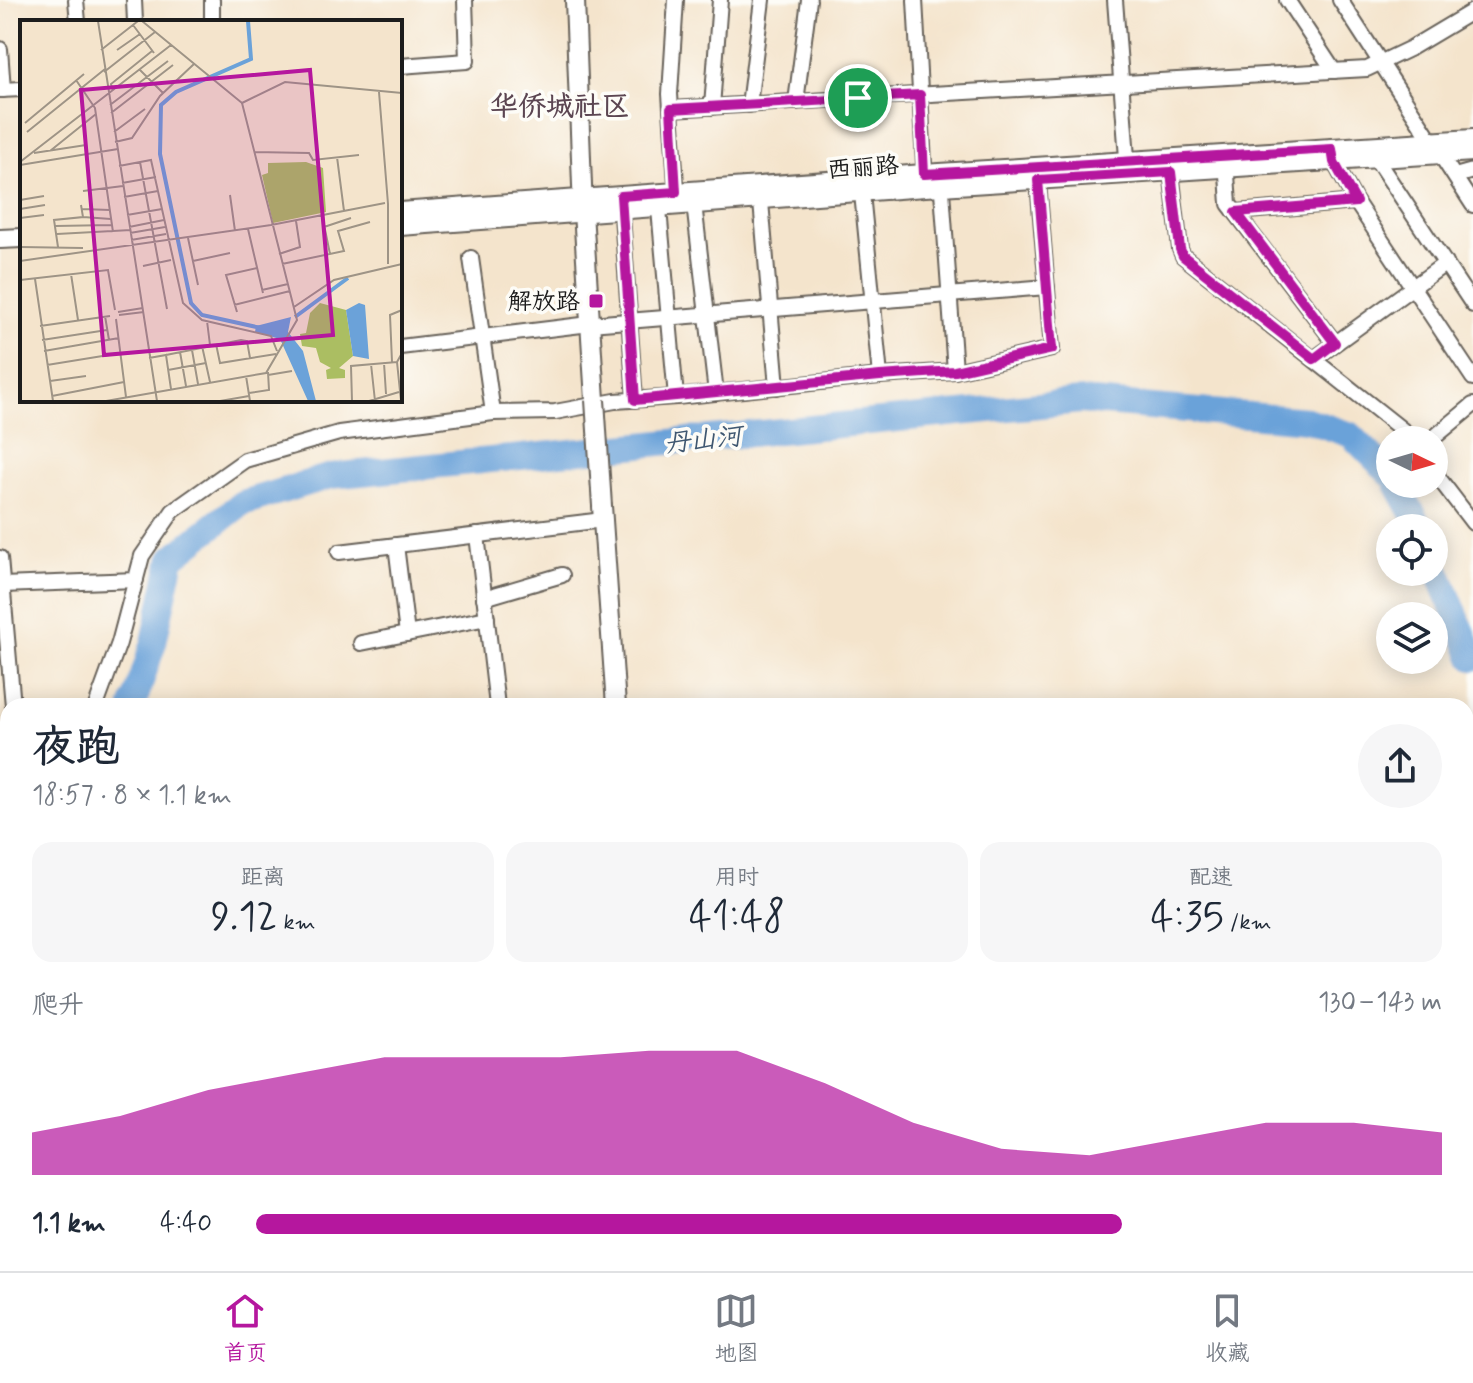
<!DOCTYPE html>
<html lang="zh">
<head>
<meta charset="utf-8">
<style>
	:root { --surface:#fff; --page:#f6f6f7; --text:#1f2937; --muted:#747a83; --line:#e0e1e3; --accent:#b5179e }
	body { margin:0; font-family:Mynerve,"LXGW WenKai TC",sans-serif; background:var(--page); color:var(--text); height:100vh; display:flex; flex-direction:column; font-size:30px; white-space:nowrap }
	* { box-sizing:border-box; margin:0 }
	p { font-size:26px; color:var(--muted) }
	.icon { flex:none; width:44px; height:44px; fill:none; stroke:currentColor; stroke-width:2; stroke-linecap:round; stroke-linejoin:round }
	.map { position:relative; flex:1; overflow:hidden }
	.drawer { position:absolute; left:0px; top:698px; width:1474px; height:574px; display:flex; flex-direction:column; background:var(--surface); border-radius:24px 24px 0 0; box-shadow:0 4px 20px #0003 }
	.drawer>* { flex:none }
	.needle { width:52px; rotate:95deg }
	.buttons { position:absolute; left:1376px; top:426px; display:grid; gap:16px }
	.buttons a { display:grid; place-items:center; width:72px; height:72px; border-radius:50%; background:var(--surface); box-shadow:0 4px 20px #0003; font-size:40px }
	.pin { position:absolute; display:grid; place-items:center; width:68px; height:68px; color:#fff; margin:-34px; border:4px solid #fff; border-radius:50%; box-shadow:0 2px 8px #0007 }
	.round { display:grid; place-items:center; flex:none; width:84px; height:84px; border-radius:42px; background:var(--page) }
	.headline { display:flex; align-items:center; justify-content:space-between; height:136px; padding:0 32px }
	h1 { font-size:44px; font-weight:600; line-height:60px }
	.figures { display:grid; grid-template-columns:repeat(3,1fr); gap:12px; height:136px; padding:8px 32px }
	.figures div { display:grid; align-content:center; border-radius:20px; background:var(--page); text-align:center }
	.figures b { font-size:40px; font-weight:600 }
	.figures small { font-size:22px; font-weight:400 }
	.figures p { font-size:22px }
	.chart { height:224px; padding:16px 32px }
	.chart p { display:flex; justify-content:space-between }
	.chart svg { width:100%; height:144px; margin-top:8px; fill:var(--accent); opacity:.7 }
	ul { padding:0 32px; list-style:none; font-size:26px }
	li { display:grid; grid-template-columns:128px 96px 1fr; align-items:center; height:60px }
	li i { height:20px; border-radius:10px; background:var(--accent) }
	.menu { display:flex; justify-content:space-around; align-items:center; height:112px; border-top:2px solid var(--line); background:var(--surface); font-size:22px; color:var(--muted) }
	.menu a { display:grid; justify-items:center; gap:4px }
	.menu .current { color:var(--accent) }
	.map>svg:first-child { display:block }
</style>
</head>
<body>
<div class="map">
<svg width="1473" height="1271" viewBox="0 0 1473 1271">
	<defs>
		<pattern id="grass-dots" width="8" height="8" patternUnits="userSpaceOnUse" patternTransform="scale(2)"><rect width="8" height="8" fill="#abbe62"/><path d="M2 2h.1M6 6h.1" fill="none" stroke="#93a354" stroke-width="1.8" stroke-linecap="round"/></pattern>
	</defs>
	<rect width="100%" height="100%" fill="#fdfcf7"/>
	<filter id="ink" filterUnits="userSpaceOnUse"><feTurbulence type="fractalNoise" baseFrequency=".0125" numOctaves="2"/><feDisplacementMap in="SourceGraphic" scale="16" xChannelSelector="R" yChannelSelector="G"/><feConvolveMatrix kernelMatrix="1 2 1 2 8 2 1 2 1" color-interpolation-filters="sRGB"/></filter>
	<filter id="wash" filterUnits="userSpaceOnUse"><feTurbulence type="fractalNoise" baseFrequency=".006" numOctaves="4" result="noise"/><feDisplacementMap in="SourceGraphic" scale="32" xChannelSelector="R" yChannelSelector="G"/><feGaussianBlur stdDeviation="1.8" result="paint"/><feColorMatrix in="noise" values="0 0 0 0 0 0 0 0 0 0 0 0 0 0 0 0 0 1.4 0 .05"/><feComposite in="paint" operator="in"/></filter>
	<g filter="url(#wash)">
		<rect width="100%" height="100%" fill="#f4e4cc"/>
		<polygon fill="url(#grass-dots)" stroke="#646d3f" stroke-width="2" points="677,1264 924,1264 924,1271 678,1271"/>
		<polygon fill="#abbe62" stroke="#646d3f" stroke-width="2" points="8,1089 8,1264 182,1264 180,1271 0,1271 0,1090"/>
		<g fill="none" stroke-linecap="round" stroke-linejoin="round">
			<g stroke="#6ba2d9" stroke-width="26">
				<polyline points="1397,484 1421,528"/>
				<polyline points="1434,561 1473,658"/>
				<polyline points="133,706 154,642 172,558 242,503 331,476 1080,401 1307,420 1351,435 1390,474"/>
				<polyline points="246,1264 251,1271"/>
			</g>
		</g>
	</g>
	<g filter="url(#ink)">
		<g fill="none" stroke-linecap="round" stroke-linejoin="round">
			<g stroke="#68625a" stroke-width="18">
				<g id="street">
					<polyline points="76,0 78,22"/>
					<polyline points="134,0 135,22"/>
					<polyline points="676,0 670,94 677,199"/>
					<polyline points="915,0 925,182"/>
					<polyline points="1115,0 1128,171"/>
					<polyline points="1287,0 1334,71"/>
					<polyline points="1340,0 1473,205"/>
					<polyline points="212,22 212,0"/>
					<polyline points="0,49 3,90"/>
					<polyline points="400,66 467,61 465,0"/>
					<polyline points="0,90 22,89"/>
					<polyline points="796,102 809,0"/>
					<polyline points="749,105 762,0"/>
					<polyline points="712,107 720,0"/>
					<polyline points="671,109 1367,69 1411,48 1473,11"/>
					<polyline points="1374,151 1376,159 1473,305"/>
					<polyline points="1333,153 1334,162 1356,202 1473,378"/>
					<polyline points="1226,160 1229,204 1335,343"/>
					<polyline points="1170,162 1180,249 1183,256 1405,432 1410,440"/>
					<polyline points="1455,176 1473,171"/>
					<polyline points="941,177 955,371"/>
					<polyline points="861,183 880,376"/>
					<polyline points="760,190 777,387"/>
					<polyline points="693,195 716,393"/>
					<polyline points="658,198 676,397"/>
					<polyline points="621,201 635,400"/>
					<polyline points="1236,212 1356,202"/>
					<polyline points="471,258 493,413"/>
					<polyline points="400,347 590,324 1047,287"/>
					<polyline points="1314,359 1446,263"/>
					<polyline points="1431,440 1473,405"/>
					<polyline points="1434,472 1473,523"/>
					<polyline points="477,535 497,706"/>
					<polyline points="396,545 407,634"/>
					<polyline points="339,552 603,520"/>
					<polyline points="0,558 13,706"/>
					<polyline points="2,585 136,580"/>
					<polyline points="484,598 562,575"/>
					<polyline points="361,643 487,618"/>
					<polyline points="96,706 119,643 142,556 173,511 245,460 339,433 493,413 555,412 615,401 676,397 880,376 955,371 1052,349 1037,170"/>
					<polyline points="0,797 8,796"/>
					<polyline points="0,954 8,949"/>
					<polyline points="443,1264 444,1271"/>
					<polyline points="977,1264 977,1271"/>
				</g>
			</g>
			<g stroke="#68625a" stroke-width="22">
				<g id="secondary">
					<polyline points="575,0 583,212 595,400"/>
					<polyline points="400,212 924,174 1473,139"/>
					<polyline points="400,226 925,187 1473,152"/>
					<polyline points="0,239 22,238"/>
					<polyline points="602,506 616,706"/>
					<polyline points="1466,737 1473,730"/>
					<polyline points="0,1005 8,1011"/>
					<polyline points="277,1264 281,1271"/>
					<polyline points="663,1264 664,1271"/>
					<polyline points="1393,1271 1395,1264"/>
				</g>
			</g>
			<use href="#street" stroke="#fff" stroke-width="14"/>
			<use href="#secondary" stroke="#fff" stroke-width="18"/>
			<g stroke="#68625a" stroke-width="22" stroke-linecap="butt">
				<polyline id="secondary-bridge" points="595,400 602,506"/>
			</g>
			<use href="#secondary-bridge" stroke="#fff" stroke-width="18"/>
		</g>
	</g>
	<g fill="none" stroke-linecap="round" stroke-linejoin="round" filter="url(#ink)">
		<g stroke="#fff" stroke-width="16">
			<polygon id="route" points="920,95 924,174 1332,149 1334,162 1356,202 1236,212 1335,343 1314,359 1183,256 1180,249 1171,172 1038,180 1052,349 955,371 880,376 635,400 621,196 676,192 671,109"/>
		</g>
		<use href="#route" stroke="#b5179e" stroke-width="10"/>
	</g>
	<rect fill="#b5179e" stroke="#fdfcf7" stroke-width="3" x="588" y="293" width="16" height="16" rx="4"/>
	<g text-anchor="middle" stroke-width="7" stroke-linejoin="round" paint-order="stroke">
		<g font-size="24" fill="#1c1c1c" stroke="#fdfcf7">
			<text transform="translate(863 167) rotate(-4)" y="8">西丽路</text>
		</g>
		<g font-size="24" fill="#1c1c1c" stroke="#fdfcf7" text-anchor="end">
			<text x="580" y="309">解放路</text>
		</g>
		<g font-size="26" font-style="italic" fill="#405871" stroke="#fdfcf7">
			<text transform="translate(703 439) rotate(-6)" y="9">丹山河</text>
		</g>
		<g font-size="28" font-weight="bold" fill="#5c4652" stroke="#fdfcf7">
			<text x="560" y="115">华侨城社区</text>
		</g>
	</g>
	<g transform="translate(20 20)">
		<rect width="382" height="382" fill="#f4e4cc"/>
		<path d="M286,142l17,6 3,44 -53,11 -11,-48 6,-2v-10z" fill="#abbe62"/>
		<path d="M300,283l26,7 7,46 -14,12 6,2v8l-18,1 -1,-9 5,-2 -11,-6 -4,-14 -14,-2 -2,-12 6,-1 4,-20z" fill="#abbe62"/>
		<path d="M339,283l6,2 4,54 -16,-3 -7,-46zM271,297l-3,15 15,19 13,50h-8l-28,-62 -25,-7 1,-6z" fill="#6ba2d9"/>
		<path fill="none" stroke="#6ba2d9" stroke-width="4" d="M228,1l3,38 -75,33 -15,13 -1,49 31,149 11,12 59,13M275,297l53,-39"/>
		<path fill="none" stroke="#9e9486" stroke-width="2" d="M78,1l59,380M122,1l100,82M113,5l21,28M81,30l37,-29M97,30l23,-16M120,50l23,23M84,52l51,-40M56,60l19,28 18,124M93,71l-2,-7 41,-33M359,72l9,112v60M222,83l43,-21 117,11M90,85l58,-44M91,93l62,-48M5,103l59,-49M7,112l78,-63M94,112l31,-23M95,122l17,-4 28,-42 34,-32M30,131l46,-37M234,132l55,1 4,7 46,-5M14,133l52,-8M317,137l7,54M0,142l151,-117M120,142l27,147M0,145l98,-16M99,146l32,-6 32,143 19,17 69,16 6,15M102,163l34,-6M63,171l40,-5M210,175l5,36M104,177l34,-6M0,180l24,-4M0,189l25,-4M62,189l28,1M107,195l35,-6M302,195l8,39M63,197l28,2M0,198l24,-3M35,206l57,-1M109,207l35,-7M304,207l27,-9M228,209l15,64M110,213l35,-6M37,214l74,-4M168,218l10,47M111,220l35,-6M0,227l63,1M38,227l-4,-27 29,-3 -2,-12M259,234l21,-7 -4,-26M0,241l251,-36 114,-22M173,241l37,-8M262,244l62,-13 -6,-20 32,-9M123,246l28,-6M51,254l7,46M15,259l18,122M0,260l88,-10 7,40M242,270l26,-6M0,272v72M214,285l56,-14M274,287l40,-27 68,-16M98,292l25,-4M217,292l-11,-37 31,-7M99,295l25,-3M85,296l4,24M96,299l10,78M187,301l3,24M20,306l70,-10M22,320l65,-10M196,324l4,19 56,-9M182,326l8,36M172,330l6,34M24,331l75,-13M160,332l6,34M146,335l75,-15 6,1 3,17M129,338l17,-3 5,34M372,342l-2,-47 12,-5M364,343l2,31M351,344l4,37M27,345l74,-12M148,350l38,-7M248,355l24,-4M226,356l4,25M30,361l36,-5M229,373l20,-3 -1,-18M32,376l72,-14M86,381l160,-28 31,-53 -55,-217M200,381l29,-5M332,381l-1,-35 46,-4M349,381l30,-9M381,381l-4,-39 5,-9"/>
		<path fill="#b5179e" fill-opacity="0.15" stroke="#b5179e" stroke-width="4" d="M290,50l23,265 -229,20 -23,-265z"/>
		<rect width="382" height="382" fill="none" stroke="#1c1c1c" stroke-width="4"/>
	</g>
</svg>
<div class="buttons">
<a><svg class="needle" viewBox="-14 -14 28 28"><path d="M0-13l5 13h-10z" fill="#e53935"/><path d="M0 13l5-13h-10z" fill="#747a83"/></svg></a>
<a><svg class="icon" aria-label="locate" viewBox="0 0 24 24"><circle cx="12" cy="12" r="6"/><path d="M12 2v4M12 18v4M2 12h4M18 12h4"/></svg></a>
<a><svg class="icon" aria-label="layers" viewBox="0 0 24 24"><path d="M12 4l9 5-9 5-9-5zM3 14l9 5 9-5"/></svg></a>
</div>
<div class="pin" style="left:858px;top:98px;background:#1e9e55"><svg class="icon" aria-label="arrive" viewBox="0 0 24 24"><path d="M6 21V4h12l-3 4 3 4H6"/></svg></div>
<section class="drawer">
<div class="headline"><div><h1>夜跑</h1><p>18:57 · 8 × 1.1 km</p></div><a class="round"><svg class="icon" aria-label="share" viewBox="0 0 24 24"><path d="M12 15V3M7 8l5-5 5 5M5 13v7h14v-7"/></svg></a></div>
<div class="figures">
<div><p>距离</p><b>9.12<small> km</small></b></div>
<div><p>用时</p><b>41:48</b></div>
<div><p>配速</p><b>4:35<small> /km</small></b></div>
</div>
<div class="chart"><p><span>爬升</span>130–143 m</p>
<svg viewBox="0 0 160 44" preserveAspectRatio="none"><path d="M0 44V31L10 26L20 18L30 13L40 8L50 8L60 8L70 6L80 6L90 16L100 28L110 36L120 38L130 33L140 28L150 28L160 31V44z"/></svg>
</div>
<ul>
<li><b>1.1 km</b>4:40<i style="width:73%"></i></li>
</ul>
</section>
</div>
<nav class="menu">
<a class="current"><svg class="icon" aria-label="home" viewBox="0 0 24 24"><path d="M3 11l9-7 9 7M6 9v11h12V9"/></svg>首页</a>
<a><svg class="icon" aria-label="map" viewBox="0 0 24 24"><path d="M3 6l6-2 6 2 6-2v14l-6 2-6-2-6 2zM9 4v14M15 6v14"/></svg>地图</a>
<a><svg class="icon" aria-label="saved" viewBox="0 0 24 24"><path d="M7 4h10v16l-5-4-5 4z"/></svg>收藏</a>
</nav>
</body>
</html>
